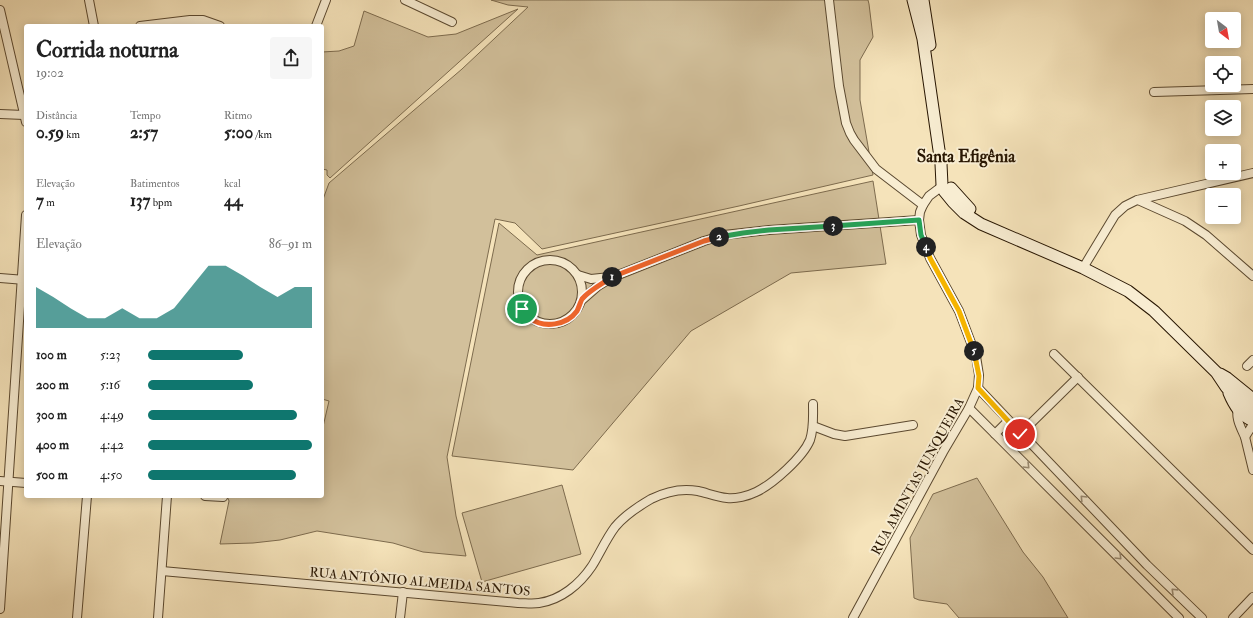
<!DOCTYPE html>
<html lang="pt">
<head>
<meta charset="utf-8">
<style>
	:root { --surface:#fff; --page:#f6f6f6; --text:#222; --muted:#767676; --accent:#0f766e }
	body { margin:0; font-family:"IM FELL Double Pica",serif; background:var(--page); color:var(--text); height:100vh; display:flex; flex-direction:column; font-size:15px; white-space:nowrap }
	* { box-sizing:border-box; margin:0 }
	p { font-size:13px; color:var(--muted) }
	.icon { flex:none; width:22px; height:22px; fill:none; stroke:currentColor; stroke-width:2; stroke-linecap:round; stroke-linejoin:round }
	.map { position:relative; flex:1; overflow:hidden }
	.drawer { position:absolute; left:24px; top:24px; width:300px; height:474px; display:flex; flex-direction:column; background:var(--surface); border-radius:4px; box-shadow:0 2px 10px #0003 }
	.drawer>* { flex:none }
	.needle { width:26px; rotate:149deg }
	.controls { position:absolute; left:1205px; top:12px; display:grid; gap:8px }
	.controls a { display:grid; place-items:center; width:36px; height:36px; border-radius:4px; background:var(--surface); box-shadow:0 2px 10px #0003; font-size:20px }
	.pin { position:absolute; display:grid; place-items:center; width:34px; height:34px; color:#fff; margin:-17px; border:2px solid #fff; border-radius:50%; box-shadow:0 1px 4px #0007 }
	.km { position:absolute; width:20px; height:20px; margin:-10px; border-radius:50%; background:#222; color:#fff; font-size:11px; line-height:20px; text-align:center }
	.round { display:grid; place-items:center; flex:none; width:42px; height:42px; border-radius:4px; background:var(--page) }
	.headline { display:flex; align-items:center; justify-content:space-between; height:68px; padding:0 12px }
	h1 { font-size:22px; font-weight:800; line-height:30px }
	.metrics { display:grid; grid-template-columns:repeat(3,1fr); gap:6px; height:68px; padding:4px 12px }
	.metrics div { display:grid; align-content:center }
	.metrics b { font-size:17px; font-weight:800 }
	.metrics small { font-size:11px; font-weight:400 }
	.metrics p { font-size:11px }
	.chart { height:112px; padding:8px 12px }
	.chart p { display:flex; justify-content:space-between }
	.chart svg { width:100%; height:72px; margin-top:4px; fill:var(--accent); opacity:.7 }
	ul { padding:0 12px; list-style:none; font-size:13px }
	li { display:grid; grid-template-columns:64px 48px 1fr; align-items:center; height:30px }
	li i { height:10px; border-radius:5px; background:var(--accent) }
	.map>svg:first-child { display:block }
</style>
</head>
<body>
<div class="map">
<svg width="1253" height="618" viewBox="0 0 1253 618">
	<rect width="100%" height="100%" fill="#f5e3ba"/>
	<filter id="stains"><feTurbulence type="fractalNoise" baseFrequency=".005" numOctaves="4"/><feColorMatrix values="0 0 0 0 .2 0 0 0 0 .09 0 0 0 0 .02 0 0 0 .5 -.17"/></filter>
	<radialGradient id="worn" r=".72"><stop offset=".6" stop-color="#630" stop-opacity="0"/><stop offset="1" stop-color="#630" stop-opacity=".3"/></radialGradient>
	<g fill="#d2c09b" stroke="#7d6b4e">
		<polygon points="491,0 868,0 869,4 873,37 860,60 860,100 873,175 739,206 542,249 515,223 495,219 447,457 456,516 466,556 423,552 393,543 317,531 280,540 253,543 220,544 229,501 227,496 322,496 322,431 329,401 322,399 322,202 329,183 462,69 528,7 508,5"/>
		<polygon points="518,9 330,178 327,175 327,170 322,169 322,52 339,51 354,46 364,11 428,37 456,34"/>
		<polygon points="873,181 886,264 791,273 691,331 573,470 452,456 499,223 537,255"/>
		<polygon points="977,478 1023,552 1043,577 1068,618 959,618 947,604 919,600 914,598 910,538 933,494"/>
		<polygon points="562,485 581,554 482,582 462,513"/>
	</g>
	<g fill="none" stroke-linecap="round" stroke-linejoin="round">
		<g stroke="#5b4930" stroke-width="10">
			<g id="minor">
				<polyline points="89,0 94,26"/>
				<polyline points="405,0 452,22"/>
				<polyline points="829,0 839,86 846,123 850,133 854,140 876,169 923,205"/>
				<polyline points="0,10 26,122"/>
				<polyline points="140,26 190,20 203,20 220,26"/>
				<polyline points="316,26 326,0"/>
				<polyline points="1154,92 1253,89"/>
				<polyline points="0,114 24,115"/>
				<polyline points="1138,200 1185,221 1206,235 1253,276"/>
				<circle cx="550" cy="292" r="32"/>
				<polyline points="1083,268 1115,215 1125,206 1137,200 1253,173"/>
				<polyline points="578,275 591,279 610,277"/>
				<polyline points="0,278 25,280"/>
				<polyline points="582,300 598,286 613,277 704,241 724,235 769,230 919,220"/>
				<polyline points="1054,354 1253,550"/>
				<polyline points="1247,366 1253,360"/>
				<polyline points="978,388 1147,565 1202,618"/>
				<path d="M1239,406c-5,10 2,22 6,31l8,-13"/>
				<polyline points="969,408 1179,618"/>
				<polyline points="813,426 834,434 845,436 913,425"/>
				<polyline points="995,434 1008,421"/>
				<polyline points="1020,434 1078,377"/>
				<polyline points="1245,437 1253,470"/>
				<polyline points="0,481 26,483"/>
				<polyline points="205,496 223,497"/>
				<path d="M162,571l356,32c7,0 14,1 21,0 22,-3 41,-19 53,-37 8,-13 14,-27 23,-39 9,-11 24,-21 36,-28 14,-7 31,-11 47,-8 9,2 19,6 29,7 9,1 21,-2 29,-6 17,-8 47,-35 54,-52 4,-12 3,-24 3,-36"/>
				<polyline points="0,609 26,215"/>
				<polyline points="77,618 87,496"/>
				<polyline points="158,618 167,496"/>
				<polyline points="400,618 403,592"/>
				<polyline points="853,618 943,452 969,408 978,388 979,375 976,356 959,311 930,258 921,235 919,220 920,212 923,205 929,196 941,187"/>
				<polyline points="1233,618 1253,597"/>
			</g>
		</g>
		<g stroke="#281602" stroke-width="13">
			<g id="secondary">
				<polyline points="913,0 923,39 941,164 942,185"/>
				<polyline points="923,0 930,45"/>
				<polyline points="951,188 970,209"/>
				<polyline points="944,191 953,202 964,213 981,224 1083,268 1128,291 1154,311 1216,372 1226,387 1253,410"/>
				<polyline points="1220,374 1227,378 1253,399"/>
				<path d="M1229,393c5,12 11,22 24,28"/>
			</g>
		</g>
		<use href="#minor" stroke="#f8edd2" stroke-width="8"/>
		<use href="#secondary" stroke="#f8edd2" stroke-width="11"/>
	</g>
	<defs><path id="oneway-chevron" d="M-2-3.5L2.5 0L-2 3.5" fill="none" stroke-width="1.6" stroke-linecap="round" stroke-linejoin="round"/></defs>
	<g stroke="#9a8c74">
		<use href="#oneway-chevron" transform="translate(1027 466) rotate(45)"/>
		<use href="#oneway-chevron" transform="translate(1083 498) rotate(-134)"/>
		<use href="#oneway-chevron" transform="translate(1119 557) rotate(45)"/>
		<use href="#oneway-chevron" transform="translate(1174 591) rotate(-136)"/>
	</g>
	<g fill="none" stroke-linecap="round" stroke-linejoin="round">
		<g stroke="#fff" stroke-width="8">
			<path id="split-1" d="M522,309c3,3 5,7 8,9 14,11 37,7 47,-7 2,-4 3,-8 5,-12 8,-9 20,-15 30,-22"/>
		</g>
		<g stroke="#fff" stroke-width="8">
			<polyline id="split-2" points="612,277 704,241 719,237"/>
		</g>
		<g stroke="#fff" stroke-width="8">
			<polyline id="split-3" points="719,237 743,233 769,230 833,226"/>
		</g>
		<g stroke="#fff" stroke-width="8">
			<polyline id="split-4" points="833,226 919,220 921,235 926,247"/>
		</g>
		<g stroke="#fff" stroke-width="8">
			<polyline id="split-5" points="926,247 930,258 959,311 974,351"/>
		</g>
		<g stroke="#fff" stroke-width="8">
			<polyline id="split-6" points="974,351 979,376 978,388 1020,434"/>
		</g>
		<use href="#split-1" stroke="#f0652b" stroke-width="5"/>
		<use href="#split-2" stroke="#f0652b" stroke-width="5"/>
		<use href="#split-3" stroke="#22a559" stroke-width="5"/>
		<use href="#split-4" stroke="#22a559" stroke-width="5"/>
		<use href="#split-5" stroke="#f5b400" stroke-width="5"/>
		<use href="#split-6" stroke="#f5b400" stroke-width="5"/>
	</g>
	<g text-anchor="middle" stroke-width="4" stroke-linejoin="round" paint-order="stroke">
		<g font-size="13" fill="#281602" stroke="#f8edd2">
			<text transform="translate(917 476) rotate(-61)" y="5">RUA AMINTAS JUNQUEIRA</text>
			<text transform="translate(420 581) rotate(5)" y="5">RUA ANTÔNIO ALMEIDA SANTOS</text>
		</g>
		<g font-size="17" font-weight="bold" fill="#281602" stroke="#f8edd2">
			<text x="966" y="162">Santa Efigênia</text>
		</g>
	</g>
	<rect width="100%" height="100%" filter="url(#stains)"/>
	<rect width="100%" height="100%" fill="url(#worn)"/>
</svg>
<div class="controls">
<a><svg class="needle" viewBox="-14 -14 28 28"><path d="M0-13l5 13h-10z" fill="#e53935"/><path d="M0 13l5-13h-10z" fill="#767676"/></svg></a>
<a><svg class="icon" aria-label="locate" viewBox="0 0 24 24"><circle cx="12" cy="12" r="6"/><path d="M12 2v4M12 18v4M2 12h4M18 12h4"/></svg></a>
<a><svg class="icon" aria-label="layers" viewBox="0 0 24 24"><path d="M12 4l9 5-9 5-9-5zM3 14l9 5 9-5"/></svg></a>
<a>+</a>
<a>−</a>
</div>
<div class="pin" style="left:522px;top:309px;background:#1e9e55"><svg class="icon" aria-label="arrive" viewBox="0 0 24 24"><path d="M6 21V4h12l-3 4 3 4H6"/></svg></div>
<div class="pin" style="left:1020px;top:434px;background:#d93025"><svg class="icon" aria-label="check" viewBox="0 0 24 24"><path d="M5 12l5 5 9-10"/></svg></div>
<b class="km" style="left:612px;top:277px">1</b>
<b class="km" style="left:719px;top:237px">2</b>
<b class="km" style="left:833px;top:226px">3</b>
<b class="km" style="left:926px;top:247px">4</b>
<b class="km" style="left:974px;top:351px">5</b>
<section class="drawer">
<div class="headline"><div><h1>Corrida noturna</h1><p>19:02</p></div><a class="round"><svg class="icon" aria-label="share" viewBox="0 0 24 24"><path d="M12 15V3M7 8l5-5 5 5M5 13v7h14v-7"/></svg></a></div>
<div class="metrics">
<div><p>Distância</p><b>0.59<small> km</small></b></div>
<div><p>Tempo</p><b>2:57</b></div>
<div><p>Ritmo</p><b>5:00<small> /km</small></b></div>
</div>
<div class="metrics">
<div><p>Elevação</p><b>7<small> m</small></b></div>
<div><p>Batimentos</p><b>137<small> bpm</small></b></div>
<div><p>kcal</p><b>44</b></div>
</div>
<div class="chart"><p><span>Elevação</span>86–91 m</p>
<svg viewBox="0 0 160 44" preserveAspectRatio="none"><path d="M0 44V19L10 25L20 32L30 38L40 38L50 32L60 38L70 38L80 32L90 19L100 6L110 6L120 12L130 19L140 25L150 19L160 19V44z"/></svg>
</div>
<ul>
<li><b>100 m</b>5:23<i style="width:58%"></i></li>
<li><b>200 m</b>5:16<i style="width:64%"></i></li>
<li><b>300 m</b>4:49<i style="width:91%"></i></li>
<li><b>400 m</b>4:42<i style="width:100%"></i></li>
<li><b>500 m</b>4:50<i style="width:90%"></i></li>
</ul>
</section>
</div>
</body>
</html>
